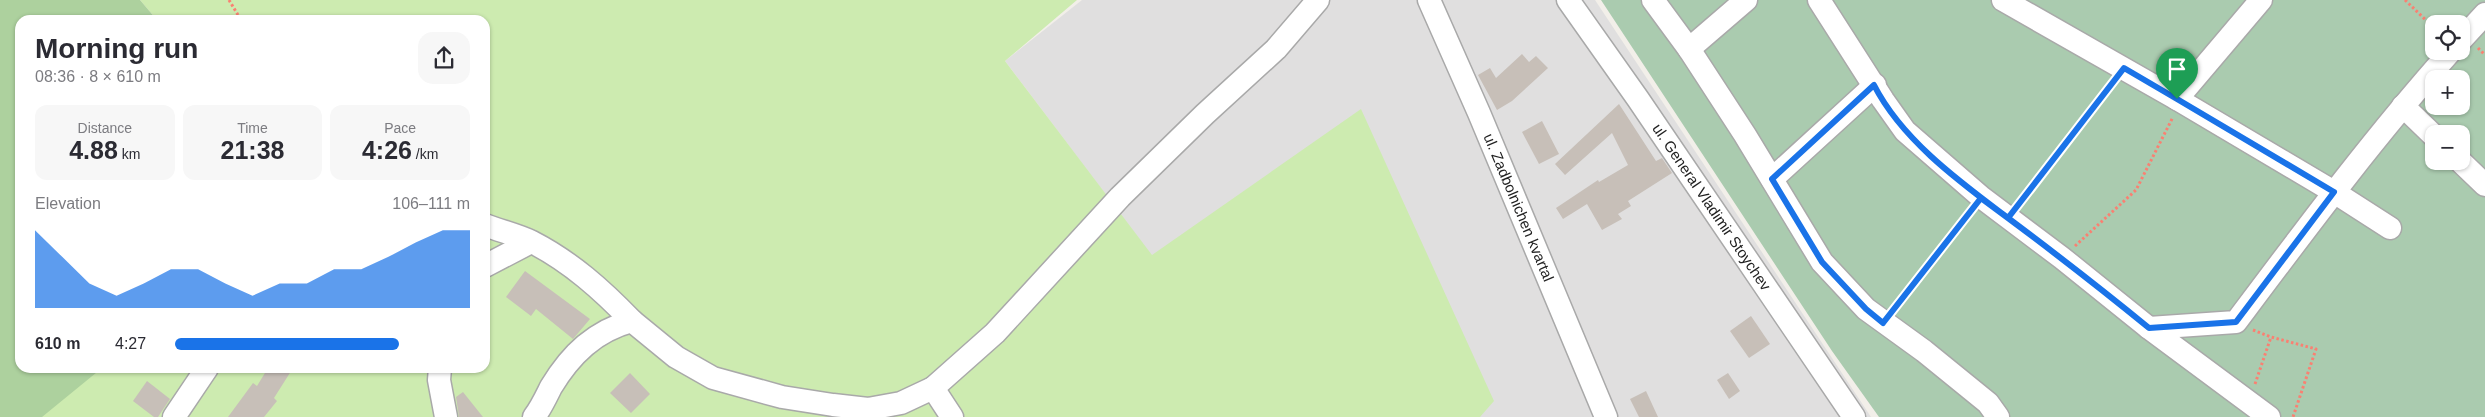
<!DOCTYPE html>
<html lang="en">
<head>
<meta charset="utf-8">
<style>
	:root { --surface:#fff; --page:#f7f7f7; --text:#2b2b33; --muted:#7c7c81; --accent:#1a73e8 }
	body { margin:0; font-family:Helvetica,sans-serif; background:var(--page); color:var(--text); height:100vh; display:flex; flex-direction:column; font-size:19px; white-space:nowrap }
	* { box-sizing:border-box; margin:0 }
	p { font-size:16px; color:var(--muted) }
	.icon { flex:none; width:28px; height:28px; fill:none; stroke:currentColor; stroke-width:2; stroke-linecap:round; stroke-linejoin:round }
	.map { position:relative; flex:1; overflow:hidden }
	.panel { position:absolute; left:15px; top:15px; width:475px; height:358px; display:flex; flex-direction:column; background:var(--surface); border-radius:15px; box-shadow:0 1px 4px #0004 }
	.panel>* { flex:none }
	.tools { position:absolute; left:2425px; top:15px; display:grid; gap:10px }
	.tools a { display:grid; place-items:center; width:45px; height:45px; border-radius:10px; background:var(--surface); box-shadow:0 1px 4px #0004; font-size:25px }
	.pin { position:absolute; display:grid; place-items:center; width:42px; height:42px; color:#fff; margin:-51px -21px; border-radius:50% 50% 50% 0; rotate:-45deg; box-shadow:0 0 5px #0007 }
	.pin .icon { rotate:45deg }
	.round { display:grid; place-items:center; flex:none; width:52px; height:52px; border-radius:15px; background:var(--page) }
	.summary { display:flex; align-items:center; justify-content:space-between; height:85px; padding:0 20px }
	h1 { font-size:28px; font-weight:700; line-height:38px }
	.stats { display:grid; grid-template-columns:repeat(3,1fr); gap:8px; height:85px; padding:5px 20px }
	.stats div { display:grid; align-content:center; border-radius:12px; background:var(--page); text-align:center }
	.stats b { font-size:25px; font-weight:700 }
	.stats small { font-size:14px; font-weight:400 }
	.stats p { font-size:14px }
	.chart { height:140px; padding:10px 20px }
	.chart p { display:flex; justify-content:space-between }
	.chart svg { width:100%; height:90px; margin-top:5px; fill:var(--accent); opacity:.7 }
	ul { padding:0 20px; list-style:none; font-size:16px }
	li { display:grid; grid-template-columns:80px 60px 1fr; align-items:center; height:38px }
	li i { height:12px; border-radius:6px; background:var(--accent) }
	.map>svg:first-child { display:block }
</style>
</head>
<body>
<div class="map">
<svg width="2485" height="417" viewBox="0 0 2485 417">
	<rect width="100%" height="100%" fill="#f2efe9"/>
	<polygon fill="#e0dfdf" points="1082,0 1595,0 1871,417 1480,417 1152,256 1005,61"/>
	<polygon fill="#cdebb0" points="140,0 1077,0 1005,61 1152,255 1361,109 1494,401 1480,417 39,417 97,368 485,368 485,20 157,20"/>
	<polygon fill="#add19e" points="0,0 140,0 157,20 20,20 20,368 102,368 42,417 0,417"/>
	<path fill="#aacbaf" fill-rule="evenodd" d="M1601,0h884v417h-606l-47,-66zM2434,24h27v27h-27zM2434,79h27v27h-27zM2434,134h27v27h-27z"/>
	<g fill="#c7bfb8">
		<polygon points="1522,54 1529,62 1536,56 1548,68 1512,101 1497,110 1478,75 1490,68 1496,78"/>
		<polygon points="1619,104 1656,161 1662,158 1672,173 1628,201 1631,206 1618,214 1622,219 1602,230 1587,204 1563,219 1556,208 1598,180 1599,182 1628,165 1612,133 1565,175 1555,164"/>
		<polygon points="1542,121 1559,154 1539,164 1522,132"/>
		<polygon points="525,271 590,319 573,339 536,309 531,316 506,297"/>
		<polygon points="1751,316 1770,344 1749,358 1730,331"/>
		<polygon points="268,368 293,368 274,398 277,401 264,417 228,417 253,383 257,386"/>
		<polygon points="630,373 650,394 631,413 610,393"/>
		<polygon points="1728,373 1740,391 1729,399 1717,380"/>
		<polygon points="147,381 170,399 158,417 154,417 133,401"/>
		<polygon points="1646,391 1658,417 1639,417 1630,399"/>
		<polygon points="463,392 483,417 459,417 456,397"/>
	</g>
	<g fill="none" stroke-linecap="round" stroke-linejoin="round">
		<g stroke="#a9a9a9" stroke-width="25">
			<g id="minor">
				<path id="s1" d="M1429,0l50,113 127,304"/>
				<path id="s2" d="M1568,0l70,99 216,318"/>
				<polyline points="1653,0 1689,49 1745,135 1822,262 1866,309 1924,351 1988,403 1998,417"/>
				<polyline points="1819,0 1883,100 1905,131 1981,197 2062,258 2149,328 2269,417"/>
				<polyline points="2003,0 2177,99 2334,192 2390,228"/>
				<polyline points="2461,40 2485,14"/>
				<polyline points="1689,49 1746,0"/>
				<polyline points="2177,99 2261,0"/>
				<polyline points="2403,106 2434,136"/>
				<polyline points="2460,161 2485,185"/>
				<polyline points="1772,179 1875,85"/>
				<path d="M485,225c15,6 33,10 47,17 39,20 70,48 100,79"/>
				<polyline points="485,266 531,242"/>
				<path d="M2149,328l87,-6c69,-92 138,-185 215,-271"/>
				<polyline points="440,368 439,380 446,417"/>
				<polyline points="933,388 952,417"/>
				<polyline points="174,417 207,368"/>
				<path d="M534,417c7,-9 12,-20 17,-30 20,-33 44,-56 81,-66l44,36 37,21 69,19 51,8 35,4 33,-6 32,-15 62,-55 125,-136 85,-83 71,-65 42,-49"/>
			</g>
		</g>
		<g stroke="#fa8072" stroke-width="3" stroke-dasharray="2.5 2.5" stroke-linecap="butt">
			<polyline points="229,0 241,20"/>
			<polyline points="2405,0 2434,28"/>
			<polyline points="2478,48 2485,55"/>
			<polyline points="2019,204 2113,83"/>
			<polyline points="2075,246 2136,190 2173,117"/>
			<polyline points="1896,307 1970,211"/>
			<polyline points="2253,330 2271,337 2316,349 2293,417"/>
			<polyline points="2255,384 2271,337"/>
		</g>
		<use href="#minor" stroke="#fff" stroke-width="22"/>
	</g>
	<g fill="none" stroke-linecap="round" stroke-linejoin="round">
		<g stroke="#fff" stroke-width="10">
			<path id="route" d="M2177,99l-53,-31 -116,150c-48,-36 -106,-78 -134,-133l-102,94 50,83 44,47 17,14 98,-125c57,42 113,85 168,130l87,-6 98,-130 -157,-93"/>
		</g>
		<use href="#route" stroke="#1a73e8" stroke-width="6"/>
	</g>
	<g text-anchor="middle" stroke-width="4" stroke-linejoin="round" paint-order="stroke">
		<g font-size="15" fill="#222" stroke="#fff">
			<text dy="5" stroke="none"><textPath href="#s1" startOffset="226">ul. Zadbolnichen kvartal</textPath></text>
			<text dy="5" stroke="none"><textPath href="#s2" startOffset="252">ul. General Vladimir Stoychev</textPath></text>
		</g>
	</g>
</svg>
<div class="tools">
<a><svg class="icon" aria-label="locate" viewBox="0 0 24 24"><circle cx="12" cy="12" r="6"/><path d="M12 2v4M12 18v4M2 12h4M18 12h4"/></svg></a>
<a>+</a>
<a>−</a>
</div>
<div class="pin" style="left:2177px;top:99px;background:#1e9e55"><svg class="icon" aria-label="arrive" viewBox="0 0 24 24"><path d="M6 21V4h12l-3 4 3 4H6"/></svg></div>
<section class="panel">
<div class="summary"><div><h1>Morning run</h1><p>08:36 · 8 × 610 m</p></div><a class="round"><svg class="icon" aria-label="share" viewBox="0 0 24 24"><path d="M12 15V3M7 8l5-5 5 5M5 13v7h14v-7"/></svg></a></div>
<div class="stats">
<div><p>Distance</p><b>4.88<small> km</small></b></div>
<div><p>Time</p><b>21:38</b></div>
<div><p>Pace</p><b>4:26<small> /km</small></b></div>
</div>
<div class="chart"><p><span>Elevation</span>106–111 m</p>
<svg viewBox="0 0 160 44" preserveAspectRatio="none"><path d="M0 44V6L10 19L20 32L30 38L40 32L50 25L60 25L70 32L80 38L90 32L100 32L110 25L120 25L130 19L140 12L150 6L160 6V44z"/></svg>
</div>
<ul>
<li><b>610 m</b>4:27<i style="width:76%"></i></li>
</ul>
</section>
</div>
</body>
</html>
